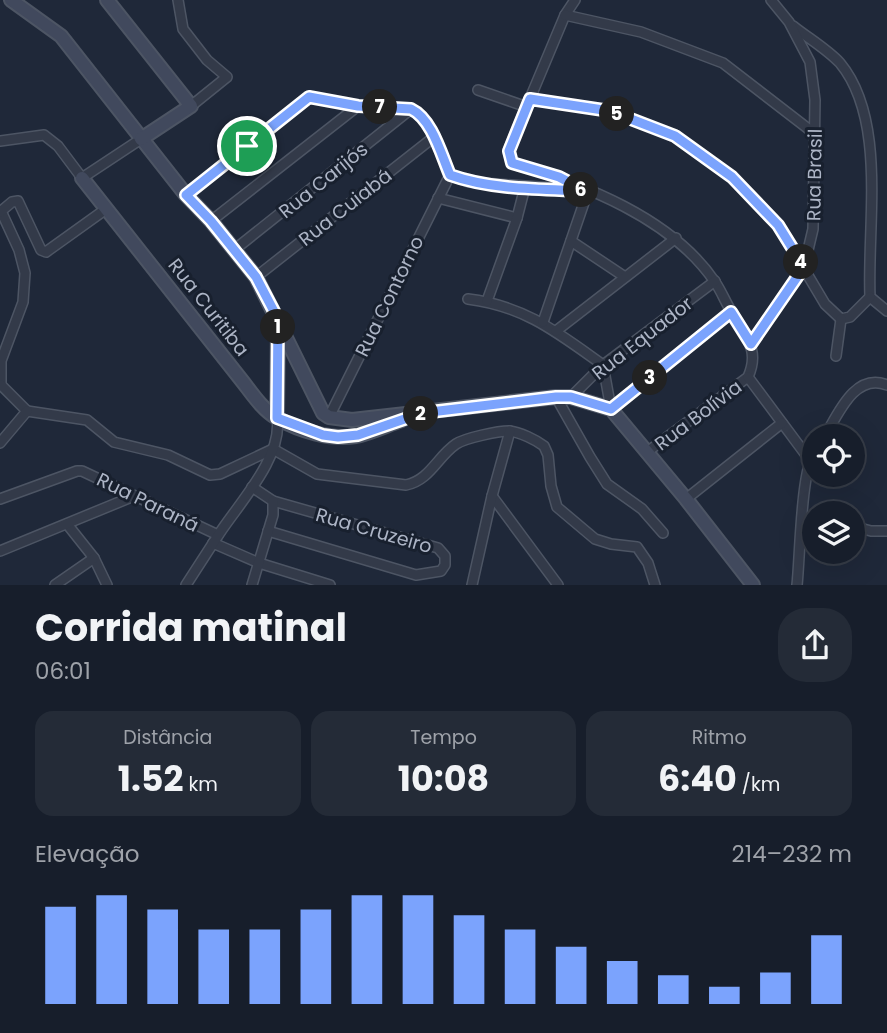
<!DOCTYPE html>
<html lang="pt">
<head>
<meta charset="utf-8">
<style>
	:root { --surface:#171e2b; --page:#242b37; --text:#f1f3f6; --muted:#9ea2a9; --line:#363c47; --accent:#7ba3fd }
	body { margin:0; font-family:Poppins,sans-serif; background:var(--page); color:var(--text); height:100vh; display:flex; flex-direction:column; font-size:26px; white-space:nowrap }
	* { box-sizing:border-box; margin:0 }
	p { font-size:23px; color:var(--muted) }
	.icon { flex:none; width:38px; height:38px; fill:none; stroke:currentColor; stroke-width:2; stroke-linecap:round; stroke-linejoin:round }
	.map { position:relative; height:585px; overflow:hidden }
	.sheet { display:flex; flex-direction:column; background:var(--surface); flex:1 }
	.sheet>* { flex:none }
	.tools { position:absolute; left:802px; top:424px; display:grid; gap:14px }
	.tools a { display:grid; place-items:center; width:63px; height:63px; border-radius:50%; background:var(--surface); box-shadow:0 7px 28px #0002,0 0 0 2px var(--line); font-size:35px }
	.pin { position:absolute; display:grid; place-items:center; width:60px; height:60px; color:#fff; margin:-30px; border:4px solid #fff; border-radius:50%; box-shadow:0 2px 7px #0007 }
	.km { position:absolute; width:35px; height:35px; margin:-18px; border-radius:50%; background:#222; color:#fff; font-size:19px; line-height:35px; text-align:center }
	.round { display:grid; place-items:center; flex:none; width:74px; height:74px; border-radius:28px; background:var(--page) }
	.head { display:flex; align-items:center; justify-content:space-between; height:119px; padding:0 35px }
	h1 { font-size:38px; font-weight:700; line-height:52px }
	.stats { display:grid; grid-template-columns:repeat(3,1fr); gap:10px; height:119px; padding:7px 35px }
	.stats div { display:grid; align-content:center; border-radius:18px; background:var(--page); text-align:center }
	.stats b { font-size:35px; font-weight:700 }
	.stats small { font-size:19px; font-weight:400 }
	.stats p { font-size:19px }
	.chart { height:196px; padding:14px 35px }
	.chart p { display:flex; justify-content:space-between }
	.chart svg { width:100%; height:126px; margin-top:7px; stroke:var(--accent); stroke-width:6 }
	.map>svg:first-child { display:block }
</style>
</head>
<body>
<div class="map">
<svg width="887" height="585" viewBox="0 0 887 585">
	<rect width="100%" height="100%" fill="#1f2839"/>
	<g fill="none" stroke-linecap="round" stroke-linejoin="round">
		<g stroke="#4d5564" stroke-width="12">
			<g id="street">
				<polyline points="178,0 183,29 207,60 227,77 191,106"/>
				<path d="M575,0l-10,15 -57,136 4,12c71,21 160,55 203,119 7,10 11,22 18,32 13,24 27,36 15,63l-101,75"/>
				<polyline points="565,15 641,32 723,63 815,134"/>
				<path d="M793,26c15,12 34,23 47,37 47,57 27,161 30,234l17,14"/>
				<polyline points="478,90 527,107"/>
				<polyline points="530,99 610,111 675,136 732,177 778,225 825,304 841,319 850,317 870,297"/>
				<polyline points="0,141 44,135 58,146 82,178 141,139"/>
				<path d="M186,195l123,-98 49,9 53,3c21,10 30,45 39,66l19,7 112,8"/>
				<polyline points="438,198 517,218"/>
				<polyline points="1,211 19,250 25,273 23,302 1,361 1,385"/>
				<polyline points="0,212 12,202 18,201 41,250 46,252 106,209"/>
				<polyline points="211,221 358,106"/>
				<polyline points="571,241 625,277"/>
				<polyline points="234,250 411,109"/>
				<polyline points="256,277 434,137"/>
				<path d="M468,299c57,7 90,34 135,66"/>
				<polyline points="487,301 517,218 525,187"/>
				<polyline points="543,322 588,191"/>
				<polyline points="556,331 676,238"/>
				<polyline points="751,344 804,267 813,229 815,100 810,62 789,22 771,0"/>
				<polyline points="836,356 841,319"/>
				<polyline points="603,365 611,409 731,312"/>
				<polyline points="748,377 809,459"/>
				<polyline points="1,385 27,411"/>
				<polyline points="556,397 590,457 607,484 642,509 663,533"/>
				<polyline points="571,397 603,365 715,281"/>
				<path d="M27,411l60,9 27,22 54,13 42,20 10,-1 53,-25 44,25 89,11c24,-5 31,-28 50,-41 9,-6 42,-13 53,-13 11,1 27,9 35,15l4,9 3,31 6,21 38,32 16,5 26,3 11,16 7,22"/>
				<polyline points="329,417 450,175"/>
				<path d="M825,436c13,-22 30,-64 62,-51"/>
				<polyline points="0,443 27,411"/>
				<polyline points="252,487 273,501 438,548 445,556 445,565 441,571 416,575 268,531"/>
				<polyline points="492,496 558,585"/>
				<polyline points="0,499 77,471 82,471 218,535"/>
				<polyline points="686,499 782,423"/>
				<polyline points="67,524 94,558 107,585"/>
				<polyline points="852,526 871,531 887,531"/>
				<polyline points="213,543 259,563 330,585"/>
				<polyline points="0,551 134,496"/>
				<polyline points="55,585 94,558"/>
				<path d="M186,585c11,-17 22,-34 33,-51 21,-32 64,-77 58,-116"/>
				<polyline points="252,585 273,515 273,501"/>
				<polyline points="472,585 492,496 510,431"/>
				<path d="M797,585c3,-27 4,-114 17,-132"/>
			</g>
		</g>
		<g stroke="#4d5564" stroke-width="16">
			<g id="secondary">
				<polyline points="11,0 61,36 186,195 211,221 256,277 323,413 329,417 352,420 556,397 571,397 611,409 686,499 753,585"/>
				<polyline points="107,0 191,106 141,139"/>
				<path d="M82,178l161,204c10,13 20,28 34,36 23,13 53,22 79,18 15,-3 31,-11 46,-16"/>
				<polyline points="277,418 278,323"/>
			</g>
		</g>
		<use href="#street" stroke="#333a49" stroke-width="9"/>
		<use href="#secondary" stroke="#41495d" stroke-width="12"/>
	</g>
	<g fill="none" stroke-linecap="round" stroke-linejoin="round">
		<g stroke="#fff" stroke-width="14">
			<path id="route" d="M309,97l49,9 53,3c21,10 30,45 39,66 42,15 92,14 136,16l-27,-14 -47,-14 -3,-12 21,-52 80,12 65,25 57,41 46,48 26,42 -53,77 -20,-32 -120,97 -40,-12h-15l-134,16 -64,22 -20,2 -15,-2 -46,-17 1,-99 -22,-42 -45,-56 -25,-26z"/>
		</g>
		<use href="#route" stroke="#7ba3fd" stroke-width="9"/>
	</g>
	<g text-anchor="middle" stroke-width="6" stroke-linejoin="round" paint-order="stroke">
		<g font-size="19" fill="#adb5c6" stroke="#18202e">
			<text transform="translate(814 175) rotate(-89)" y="7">Rua Brasil</text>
			<text transform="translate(323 180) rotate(-39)" y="7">Rua Carijós</text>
			<text transform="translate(345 207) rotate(-38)" y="7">Rua Cuiabá</text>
			<text transform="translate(389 296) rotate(-64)" y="7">Rua Contorno</text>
			<text transform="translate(209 307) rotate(52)" y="7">Rua Curitiba</text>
			<text transform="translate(642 338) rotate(-38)" y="7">Rua Equador</text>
			<text transform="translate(698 415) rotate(-37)" y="7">Rua Bolívia</text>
			<text transform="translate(148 502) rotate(26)" y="7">Rua Paraná</text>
			<text transform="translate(374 530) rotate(16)" y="7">Rua Cruzeiro</text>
		</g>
	</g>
</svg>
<div class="tools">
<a><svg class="icon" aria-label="locate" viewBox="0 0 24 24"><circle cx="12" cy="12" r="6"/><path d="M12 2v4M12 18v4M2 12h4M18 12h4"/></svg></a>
<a><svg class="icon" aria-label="layers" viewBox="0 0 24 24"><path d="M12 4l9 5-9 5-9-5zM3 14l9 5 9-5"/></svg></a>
</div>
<div class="pin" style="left:247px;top:146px;background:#1e9e55"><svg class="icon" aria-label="arrive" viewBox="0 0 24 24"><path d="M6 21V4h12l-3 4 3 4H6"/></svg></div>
<b class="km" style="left:278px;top:327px">1</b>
<b class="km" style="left:421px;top:414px">2</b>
<b class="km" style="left:650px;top:378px">3</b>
<b class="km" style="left:801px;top:262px">4</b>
<b class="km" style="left:617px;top:114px">5</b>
<b class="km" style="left:581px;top:190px">6</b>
<b class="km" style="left:380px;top:107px">7</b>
</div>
<section class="sheet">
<div class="head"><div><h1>Corrida matinal</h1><p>06:01</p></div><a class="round"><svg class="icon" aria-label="share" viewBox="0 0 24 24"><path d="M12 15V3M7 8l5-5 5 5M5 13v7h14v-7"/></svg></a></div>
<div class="stats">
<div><p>Distância</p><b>1.52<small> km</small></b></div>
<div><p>Tempo</p><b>10:08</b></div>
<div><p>Ritmo</p><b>6:40<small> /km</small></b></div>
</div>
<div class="chart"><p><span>Elevação</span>214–232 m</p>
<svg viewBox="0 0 160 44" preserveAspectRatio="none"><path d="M5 44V10M15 44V6M25 44V11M35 44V18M45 44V18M55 44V11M65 44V6M75 44V6M85 44V13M95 44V18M105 44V24M115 44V29M125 44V34M135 44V38M145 44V33M155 44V20"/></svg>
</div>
</section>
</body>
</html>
